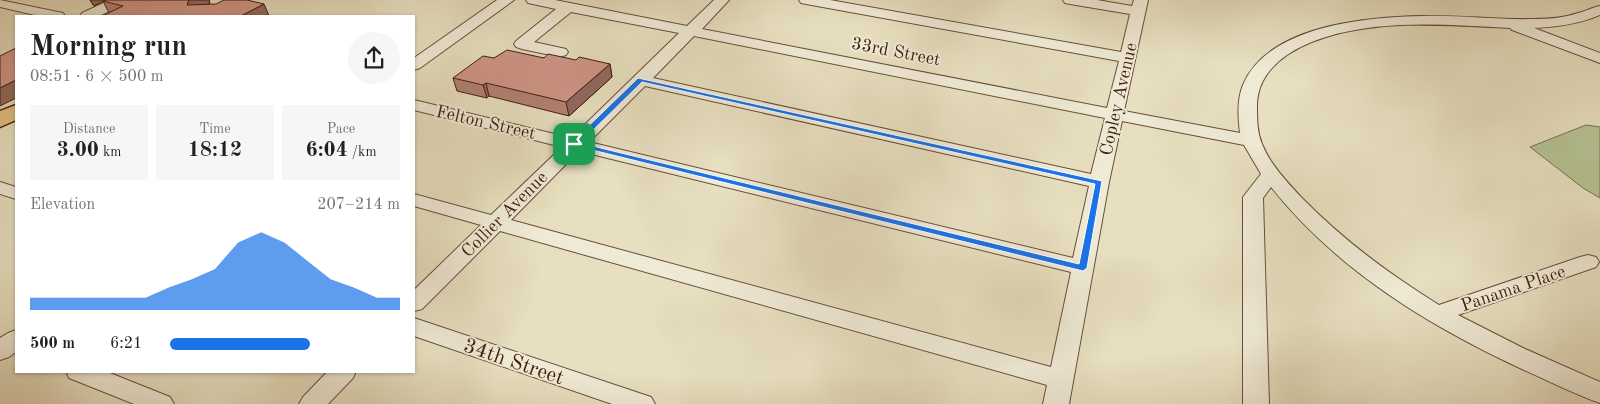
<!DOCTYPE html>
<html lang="en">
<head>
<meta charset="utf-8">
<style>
	:root { --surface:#fff; --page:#f6f6f6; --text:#202124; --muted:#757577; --accent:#1a73e8 }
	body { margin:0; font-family:"Old Standard TT",serif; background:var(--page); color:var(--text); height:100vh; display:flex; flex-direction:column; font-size:19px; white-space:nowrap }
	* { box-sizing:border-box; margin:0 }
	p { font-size:16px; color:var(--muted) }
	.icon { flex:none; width:28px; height:28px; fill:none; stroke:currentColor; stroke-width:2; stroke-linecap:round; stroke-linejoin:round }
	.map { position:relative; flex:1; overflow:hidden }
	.panel { position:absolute; left:15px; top:15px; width:400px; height:358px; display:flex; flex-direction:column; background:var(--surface); border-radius:0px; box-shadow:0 1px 4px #0004 }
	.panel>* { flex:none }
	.pin { position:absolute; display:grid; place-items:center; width:42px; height:42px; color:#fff; margin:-21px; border-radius:10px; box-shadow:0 2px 8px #0006 }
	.round { display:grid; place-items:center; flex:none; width:52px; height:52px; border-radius:26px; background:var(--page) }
	.overview { display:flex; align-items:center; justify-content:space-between; height:85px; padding:0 15px }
	h1 { font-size:28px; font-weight:700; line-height:38px }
	.figures { display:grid; grid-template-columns:repeat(3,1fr); gap:8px; height:85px; padding:5px 15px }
	.figures div { display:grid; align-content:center; border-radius:0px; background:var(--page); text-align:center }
	.figures b { font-size:21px; font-weight:700 }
	.figures small { font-size:14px; font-weight:400 }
	.figures p { font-size:14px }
	.chart { height:140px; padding:10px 15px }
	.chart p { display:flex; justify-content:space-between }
	.chart svg { width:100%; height:90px; margin-top:5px; fill:var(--accent); opacity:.7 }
	ul { padding:0 15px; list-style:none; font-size:16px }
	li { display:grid; grid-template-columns:80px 60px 1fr; align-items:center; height:38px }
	li i { height:12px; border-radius:6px; background:var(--accent) }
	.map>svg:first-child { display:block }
</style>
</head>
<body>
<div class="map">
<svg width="1600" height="404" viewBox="0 0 1600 404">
	<rect width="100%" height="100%" fill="#e7dfc0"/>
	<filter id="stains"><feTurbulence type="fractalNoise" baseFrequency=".004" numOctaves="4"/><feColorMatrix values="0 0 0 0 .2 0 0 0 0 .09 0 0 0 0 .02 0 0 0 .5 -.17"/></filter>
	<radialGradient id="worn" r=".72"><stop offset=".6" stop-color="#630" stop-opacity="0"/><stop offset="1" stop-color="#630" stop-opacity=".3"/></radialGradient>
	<polygon fill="#b5c293" stroke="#7a7050" points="1586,125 1600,127 1600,198 1583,188 1530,147"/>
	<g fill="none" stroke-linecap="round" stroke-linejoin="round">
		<g stroke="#694e3a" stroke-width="2">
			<g id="minor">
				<polygon points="0,0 58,12 63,13 65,16 39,16 0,7"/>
				<polygon points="110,0 129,0 127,3 99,16 80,16 82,13"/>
				<polygon points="497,0 514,0 420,68 414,70 414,58"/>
				<path d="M526,0h29l132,26 27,-26h15l-27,29 405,79 12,-47 -313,-57 -5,-1 -2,-3h31l291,52 9,-38 -60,-10 -5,-1 -2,-3h34l35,6 2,-6h14l-24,111 116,22c-2,-15 -3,-34 3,-48 25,-60 125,-68 180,-69 37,-1 74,4 110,3 15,0 31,-1 45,-6 8,-2 15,-6 22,-7v9c-21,9 -43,12 -66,13l66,25v10l-88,-33 -2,-2c-61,-3 -125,-9 -184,9 -33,10 -69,31 -69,69 0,13 0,26 5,38 8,20 25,38 40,54 41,42 87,76 137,107l141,-48 8,-2 8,2 3,5 -3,5 -138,48 65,33 77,34v21c-26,-9 -51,-22 -76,-33 -95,-44 -187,-100 -253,-183l-8,11 6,206h-26v-207l18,-23 -17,-29 -122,-24 -13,61 -40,222h-26l4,-19 -547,-154 -78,78 -8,2v-21l67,-65 -67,-19v-12l77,21 71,-68 -148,-37v-10l157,38 108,-105 -108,-21 -37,30 32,7 2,3 -2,3 -6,2 -38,-8 -6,-2 -2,-3 2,-3 40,-32 -28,-6zM694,36l411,82 -14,56 -438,-96zM645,86l444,100 -16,72 -484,-116zM579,151l492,121 -20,95 -540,-147z"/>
				<polygon points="0,182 16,187 16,199 0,194"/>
				<polygon points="414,318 651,397 655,404 612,404 414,336"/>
				<polygon points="16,330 16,352 9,357 0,360 0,338 8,333"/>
				<polygon points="66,371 105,371 170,397 174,404 134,404 69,378"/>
				<polygon points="328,371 356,371 353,378 328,404 299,404 303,397"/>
			</g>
		</g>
		<g stroke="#3f1d0d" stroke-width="3">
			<polygon id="major" points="16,105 16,120 0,127 0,111"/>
		</g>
		<use href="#minor" fill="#efead6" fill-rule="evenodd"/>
		<use href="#major" fill="#e4c080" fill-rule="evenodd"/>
	</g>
	<g fill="#b28074" stroke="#3f1d0d">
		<polygon points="90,0 209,0 210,3 207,4 269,16 109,13 103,1 94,6"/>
		<polygon points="494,58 544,58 610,64 612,77 569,116 489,96 487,98 457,91 453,78"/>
	</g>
	<g fill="#91685e" stroke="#3f1d0d">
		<polygon points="90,0 106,0 94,6"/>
		<polygon points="189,0 209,0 210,3 195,10 187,5"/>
		<polygon points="264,4 269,16 241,16"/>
		<polygon points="610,64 612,77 569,116 566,102"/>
		<polygon points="16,80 16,98 0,106 0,88"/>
		<polygon points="486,83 489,96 487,98 483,85"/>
	</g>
	<g fill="#cf9587" stroke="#3f1d0d">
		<polygon points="106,0 189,0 187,5 216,4 224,0 247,0 264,4 241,16 102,16 123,6 103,1"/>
		<polygon points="16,48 16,80 0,88 0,56"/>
		<polygon points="507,50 544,58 548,54 576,60 579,57 610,64 566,102 486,83 483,85 453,78 483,56 494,58"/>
	</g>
	<path fill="#1a73e8" stroke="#fff" fill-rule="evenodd" d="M638,78l464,103 -15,87 -4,3 -511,-126v-3zM642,82l453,102 -16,80 -499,-121z"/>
	<g text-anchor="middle" stroke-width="4" stroke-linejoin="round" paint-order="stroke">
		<g font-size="18" fill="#3f1d0d" stroke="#efead6">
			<text transform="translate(896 51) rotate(11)" y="6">33rd Street</text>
			<text transform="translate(1118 99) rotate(-77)" y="6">Copley Avenue</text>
			<text transform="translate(486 122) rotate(13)" y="6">Felton Street</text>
			<text transform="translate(504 214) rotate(-45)" y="6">Collier Avenue</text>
			<text transform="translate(1513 288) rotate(-19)" y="6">Panama Place</text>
		</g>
		<g font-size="21" fill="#3f1d0d" stroke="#efead6">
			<text transform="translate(514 361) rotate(19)" y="7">34th Street</text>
		</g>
	</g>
	<rect width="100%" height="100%" filter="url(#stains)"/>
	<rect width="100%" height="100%" fill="url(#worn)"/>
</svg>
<div class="pin" style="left:574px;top:144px;background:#1e9e55"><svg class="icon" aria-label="arrive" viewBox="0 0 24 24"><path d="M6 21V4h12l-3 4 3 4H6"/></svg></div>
<section class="panel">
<div class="overview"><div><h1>Morning run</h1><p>08:51 · 6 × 500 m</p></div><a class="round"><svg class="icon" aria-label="share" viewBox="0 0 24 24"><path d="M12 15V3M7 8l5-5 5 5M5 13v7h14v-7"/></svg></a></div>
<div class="figures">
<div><p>Distance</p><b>3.00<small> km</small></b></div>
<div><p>Time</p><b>18:12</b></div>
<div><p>Pace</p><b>6:04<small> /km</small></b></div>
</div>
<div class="chart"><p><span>Elevation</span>207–214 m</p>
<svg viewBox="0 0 160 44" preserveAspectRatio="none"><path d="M0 44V38L10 38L20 38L30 38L40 38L50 38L60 33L70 29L80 24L90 11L100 6L110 11L120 20L130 29L140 33L150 38L160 38V44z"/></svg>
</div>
<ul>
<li><b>500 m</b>6:21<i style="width:61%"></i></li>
</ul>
</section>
</div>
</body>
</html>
